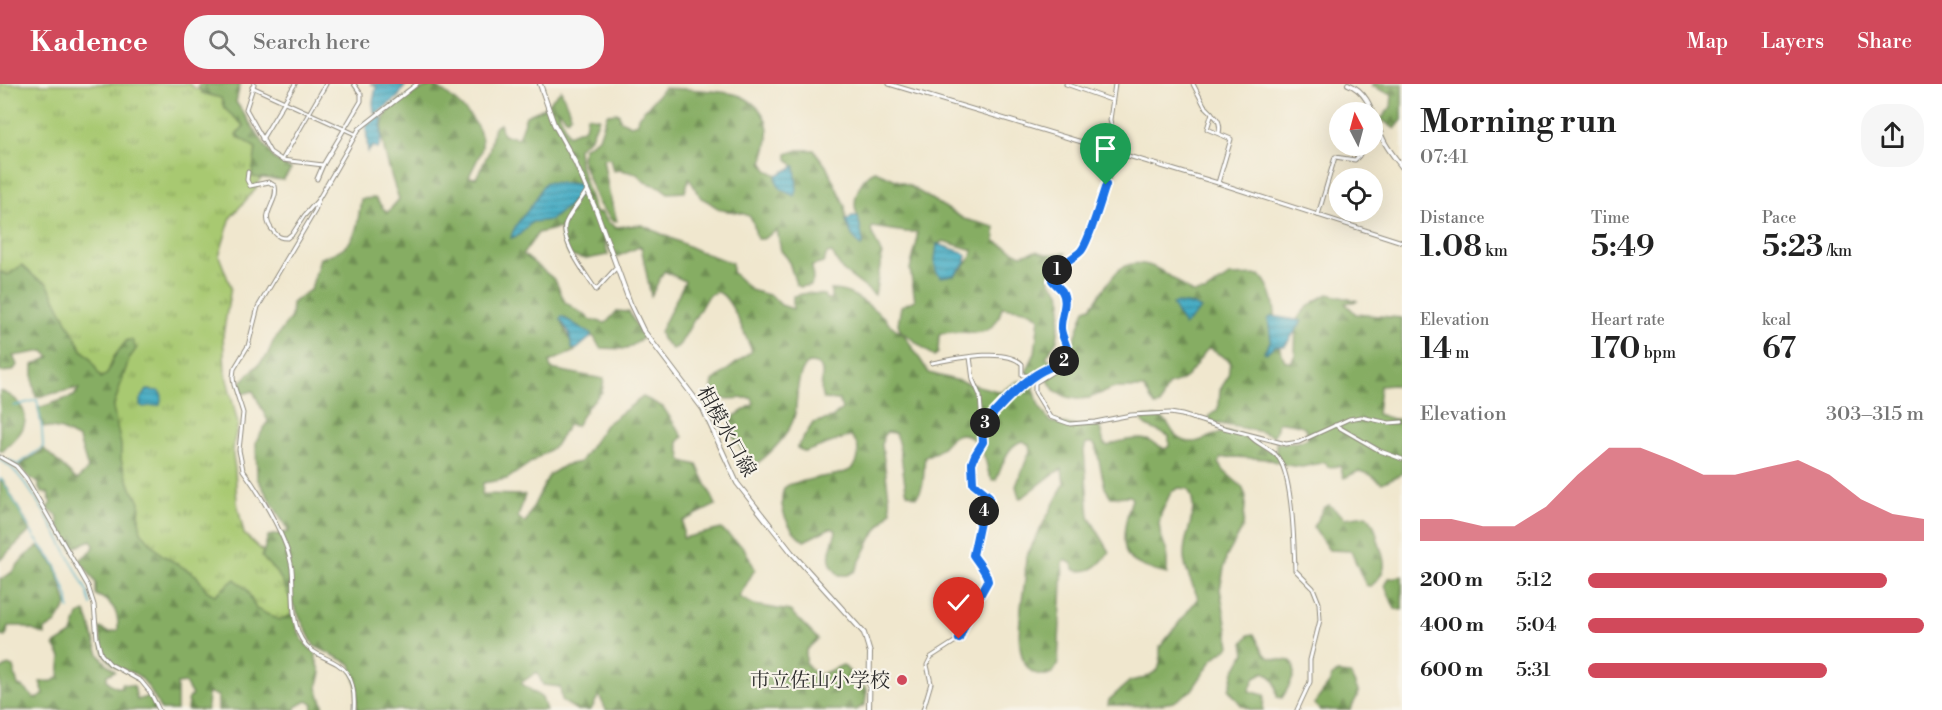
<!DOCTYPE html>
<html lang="en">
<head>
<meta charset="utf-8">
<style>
	:root { --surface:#fff; --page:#f6f6f6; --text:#222; --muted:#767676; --accent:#d1495b }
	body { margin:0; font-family:"Libre Bodoni","Noto Serif JP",serif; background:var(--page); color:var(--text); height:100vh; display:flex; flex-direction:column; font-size:22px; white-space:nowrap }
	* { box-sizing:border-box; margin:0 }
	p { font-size:20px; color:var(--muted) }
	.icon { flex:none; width:33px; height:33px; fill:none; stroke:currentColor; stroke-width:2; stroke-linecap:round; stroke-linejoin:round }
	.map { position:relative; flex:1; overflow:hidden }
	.drawer { display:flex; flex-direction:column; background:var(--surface); width:540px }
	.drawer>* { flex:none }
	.needle { width:39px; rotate:354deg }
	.tools { position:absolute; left:1329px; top:18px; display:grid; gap:12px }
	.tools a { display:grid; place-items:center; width:54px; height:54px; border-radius:50%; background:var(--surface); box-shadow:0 6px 24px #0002; font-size:30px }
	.pin { position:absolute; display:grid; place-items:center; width:51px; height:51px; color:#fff; margin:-62px -26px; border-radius:50% 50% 50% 0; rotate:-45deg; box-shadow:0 0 6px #0007 }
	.pin .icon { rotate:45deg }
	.km { position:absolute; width:30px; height:30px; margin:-15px; border-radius:50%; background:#222; color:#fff; font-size:16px; line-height:30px; text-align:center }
	.round { display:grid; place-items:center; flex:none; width:63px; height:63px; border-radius:24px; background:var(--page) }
	.overview { display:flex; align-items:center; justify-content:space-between; height:102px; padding:0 18px }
	h1 { font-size:33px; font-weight:600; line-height:45px }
	.stats { display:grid; grid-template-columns:repeat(3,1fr); gap:9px; height:102px; padding:6px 18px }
	.stats div { display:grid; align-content:center }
	.stats b { font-size:30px; font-weight:600 }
	.stats small { font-size:16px; font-weight:400 }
	.stats p { font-size:16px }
	.chart { height:168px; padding:12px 18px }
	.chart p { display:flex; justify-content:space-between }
	.chart svg { width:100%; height:108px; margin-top:6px; fill:var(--accent); opacity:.7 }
	ul { padding:0 18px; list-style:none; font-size:20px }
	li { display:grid; grid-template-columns:96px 72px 1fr; align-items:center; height:45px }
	li i { height:15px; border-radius:8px; background:var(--accent) }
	header { display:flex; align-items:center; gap:36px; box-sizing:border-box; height:84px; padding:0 30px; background:var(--accent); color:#fff }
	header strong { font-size:28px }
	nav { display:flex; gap:33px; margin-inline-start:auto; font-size:21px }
	.search { width:420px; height:54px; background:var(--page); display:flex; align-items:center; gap:15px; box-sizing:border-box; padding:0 21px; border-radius:24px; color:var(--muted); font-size:22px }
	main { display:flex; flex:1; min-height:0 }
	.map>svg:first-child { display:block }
</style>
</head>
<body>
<header>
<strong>Kadence</strong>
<div class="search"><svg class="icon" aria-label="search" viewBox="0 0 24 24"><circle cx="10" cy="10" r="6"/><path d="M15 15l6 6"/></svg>Search here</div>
<nav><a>Map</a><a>Layers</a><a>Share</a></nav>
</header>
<main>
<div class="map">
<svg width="1402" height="626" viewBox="0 0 1402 626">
	<defs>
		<pattern id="grass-tufts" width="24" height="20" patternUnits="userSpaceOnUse" patternTransform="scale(1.5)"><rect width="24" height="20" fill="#a8c971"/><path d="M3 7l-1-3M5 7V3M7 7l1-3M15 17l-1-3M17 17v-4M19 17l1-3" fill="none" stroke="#89a35d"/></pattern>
		<pattern id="forest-firs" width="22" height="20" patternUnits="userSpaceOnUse" patternTransform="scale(1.5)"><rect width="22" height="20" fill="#86ad63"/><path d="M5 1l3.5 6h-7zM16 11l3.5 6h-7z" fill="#6e8d52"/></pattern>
		<pattern id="water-rules" width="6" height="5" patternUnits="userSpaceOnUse" patternTransform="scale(1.5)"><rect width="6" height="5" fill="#44acc4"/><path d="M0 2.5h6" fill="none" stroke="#398c9f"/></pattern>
	</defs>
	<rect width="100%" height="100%" fill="#f7f3e8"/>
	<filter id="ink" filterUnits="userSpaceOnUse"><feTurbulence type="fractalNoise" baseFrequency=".0167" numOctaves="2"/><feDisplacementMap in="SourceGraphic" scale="12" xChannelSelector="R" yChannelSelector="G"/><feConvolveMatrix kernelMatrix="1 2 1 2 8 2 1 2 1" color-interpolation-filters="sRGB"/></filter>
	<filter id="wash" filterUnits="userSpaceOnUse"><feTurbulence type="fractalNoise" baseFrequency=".008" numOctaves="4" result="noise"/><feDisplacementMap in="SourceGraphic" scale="24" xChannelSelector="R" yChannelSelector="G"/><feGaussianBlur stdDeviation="1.35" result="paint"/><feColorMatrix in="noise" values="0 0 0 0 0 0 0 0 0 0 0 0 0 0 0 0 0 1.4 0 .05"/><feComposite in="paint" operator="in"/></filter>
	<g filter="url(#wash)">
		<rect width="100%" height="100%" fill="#f0e7ce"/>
		<polygon fill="url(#grass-tufts)" stroke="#6a7a4e" stroke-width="1.5" points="0,0 189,0 196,5 224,10 242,33 258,62 263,91 254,107 231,133 219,172 231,203 223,251 225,287 238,340 232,365 235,385 237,418 244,450 280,483 291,507 291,534 281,541 202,511 136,449 107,313 0,197"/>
		<g fill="url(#forest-firs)" stroke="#586c47" stroke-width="1.5" fill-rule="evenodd">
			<polygon points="199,0 240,0 236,18 274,75 291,85 283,96 252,93 256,64 236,51 244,42 224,24 221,14 202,9 198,2"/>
			<polygon points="1373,0 1402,0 1402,36 1395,45 1381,35 1391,23 1392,11 1372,2"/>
			<path d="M434,1c19,13 55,40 47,66 -3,9 -9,18 -12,26l7,1 13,-26 5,-24 6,-4 3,11 15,3 8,-22 16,-7 19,-19 10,25 -4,4 -10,-11 11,27 17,-7 2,-12 12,2 -8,19 -13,11 1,14 16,51 6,-1 7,10 7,5 27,-2 57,26 33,12v9l19,18 21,6 9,9 12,4v-13l14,-3 17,2 2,4h5v-9c21,-1 38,16 54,28l3,5 17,13 24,37 72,19 17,-11 14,1 7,24 11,16 27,4 19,-1 4,3 4,16 4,2c9,-5 29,-9 39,-6 6,2 12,6 18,9l4,-3v-10l-23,-10 -4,-4 2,-5c33,-3 20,17 41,24 16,5 27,-10 44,-9 18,2 30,16 47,21v-10l22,-1 10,-4c0,-3 -2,-9 -4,-11 -2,-2 -23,-6 -26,-5l-2,10 -3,4c-20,-9 -43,-8 -63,-15l-1,-5 8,-6 2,-5 1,-15 8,-13 2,-16 -21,-13c-17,16 -14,31 -41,37l-8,20 -5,1 -11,-18h-30l-25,10 -11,1 -11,-2 -13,-7 -8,-13 19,-10 20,-58 6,-2c8,-10 19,-30 29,-38 25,-17 54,10 72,24l13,-1 24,-16 31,-1c24,26 9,60 26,87h5l4,-7 1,-33c7,-14 19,-21 32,-28l30,7 -13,2 11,11 46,4v69l-9,-2 -13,1 -3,28 16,5h9v55l-20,9 -13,-9 -10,-3 -15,7 -4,-12 -12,1 -3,-5 -23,5 -16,-2 -18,-6 -34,-2 -13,1 -2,5 5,8 18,16 4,9 -3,31 -17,31 -6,31 10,57 -17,13 -21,31 -18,12 -25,4 -41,-1 1,-5 21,-19 15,-3 13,-8 2,-7v-16l38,-49c-5,-13 -15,-30 -14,-45 0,-20 17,-43 4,-64l-9,-1 -8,4 -10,22 -2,10 2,13 6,14v23c-10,-2 -33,-9 -39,-18 -9,-15 -1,-42 4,-57l-2,-3 -19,1 -6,-9 -9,-41 -3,-4h-7l-2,7 5,67 21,35c-10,12 -18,22 -35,18l-4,-7 -6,-3 -2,2 -5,101c-3,8 -6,13 -16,12 -35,-3 -20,-74 -17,-95 1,-8 0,-15 1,-23l38,-73 -2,-15 -6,3 -33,25 -4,1 -3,-12 14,-35 -1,-6 -6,-4c-17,4 -20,25 -27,39h-3c-6,-5 -5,-14 -8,-21 -3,-10 -13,-26 -25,-25 -10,1 -15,12 -22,17 -4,3 -8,4 -13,5 -2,12 1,33 -9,41l-9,-4c-5,-19 -4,-41 -12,-60l-8,-1 -4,4 -1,9 9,66 -19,26 -17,34 -7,4h-9c-15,-14 -9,-25 -3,-43l-1,-3 -5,-1 -26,13c-16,-12 -27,-33 -20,-53l6,-4c11,-2 21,-5 32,-7 17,-3 38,-3 36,-26 0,-7 -2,-11 -8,-15l-45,16 -8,-4 16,-25 19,-5 10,-9 -3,-9 -16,-1c-7,-15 10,-36 -15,-36 -14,14 -9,36 -14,55 -7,20 -23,35 -39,47l-6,-3 -17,-28 -2,-15 24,-15 -2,-6 -33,1c-7,-5 -8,-9 -6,-18l39,-30c-6,-13 -20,-52 -32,-58 -5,-2 -9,1 -13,4l-27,47 -3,3 -5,2 -10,-10 -2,-7 25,-51 -21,-10 -13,25 -10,-50 -27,12 -14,-30 8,27 -21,4 -17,-3 -8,-16 -2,-12 -22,5 -15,21 32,26 10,22 27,18 14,3 11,-12 12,1 14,26 -16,11 -27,-1 -6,-11 -28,-16 -1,-4 -4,3 14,31 -26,11 2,7 53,10 -2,13 -14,14 -12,20 -8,-1 -13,21 -22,15 -26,18 -24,4 -1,11 43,1 -7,22 7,6 24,-48 16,-10 15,-3 25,-37 38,-28 20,10 20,30 -5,5 4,19 15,4 19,40 -33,16v17l38,-9 23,19 11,21 -16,28 15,8 36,6 28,28 -12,11v14l11,12 26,-11 24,25 -2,15 -9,5h-250l-7,-15 -8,15h-14l-15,-9 -2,-14 -17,-2 -6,-13 -16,11 21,15 4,12h-189v-23l-6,-23 -37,-18 -35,-70 -17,-19 6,-21 21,-4 -32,-54 -1,-36 12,-21 -15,-30 -11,3 -1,-12 26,-26 6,-14 18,-25 1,-14 19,-14 9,-31c38,-11 36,-25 41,-59l14,-1 12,15 12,-14c-6,-17 -21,-61 -16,-77 6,-21 33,-31 51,-37z"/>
			<path d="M664,4c16,1 67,2 79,9 28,15 30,37 19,65l5,8 10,5 -1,4 19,-12 -8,-8v-5l11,-4h16l12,16 19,40 1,15 6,14 6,-19c-8,-14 2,-39 17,-45l33,14 56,34 31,8v14l26,14 15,-4 10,3 20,-1 -17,23 1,5 10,11 2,10 -5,38 -11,17 8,6 -27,14 -1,-5 9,-19 4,-35c-9,-10 -25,-9 -37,-11 -10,40 -35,19 -63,27l-1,19 -4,3 -34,-26 -2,-6 3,-18 14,-6 -5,-31 7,-27v-10h-11l-34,-5 -1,4 11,24 -7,40 -33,-25 -10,-17 -5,1 -4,9 -11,3 1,14 -2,5 -11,2 -4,-3 -8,-25 -7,-8 -4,-21 -14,9h-5c-5,-6 -2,-16 -8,-22 -7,-6 -19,-5 -28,-7 -7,-2 -12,-9 -21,-12l-12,-20 -4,14 -17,1 -8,-6 -15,-5 -8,-8 -16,-4 -8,1 -3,-13 -7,1 6,34 8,28 -4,1 -15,-19 -16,-41 1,-14 16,-10 8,-24 12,-1 1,7 11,5 6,-2 1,-6zM943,157l30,9c-1,9 -11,19 -19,25l-16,-31z"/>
			<path d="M22,181l14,13 11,5 35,67 8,7 11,21 6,-4 7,-17 13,-17h5l4,9 -7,10 -16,49 8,37v15l10,28 9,14 -1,17 2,13 21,23 34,20 11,16 8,4 20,-16 12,11 9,19 23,11 15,-6c4,19 6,27 22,39v6l5,14 -4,15 8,22h-13l1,-6 -6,-3 -11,6v3h-78v-14l-10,-4 -1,18h-20l1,-10 4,-5 -7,-12 -8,1v26h-16c-6,-11 -11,-23 -20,-32 -5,-5 -11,-6 -17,-8 -21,-7 -23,-23 -24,-42l9,5 9,-3c1,-18 -5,-28 -22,-35v-12l-16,-23 12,-10 2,-4 -3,-6 -19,9 -13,-23 -2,-11 -8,-5 -1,-4 3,-2 -3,-11 -6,-1 -3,-4v-5l-9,-5 -11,-12 25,-17 33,31 11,-11 -9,-30 -17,-9 -20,-4 -4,-18 36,-12 5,-8 -43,9 -3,-15v-17l17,-8 -6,-6 -31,5 4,9 -4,6 -13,1v-100l8,3z"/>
			<path d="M0,307c15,4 31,20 23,37 -4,9 -14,16 -20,23h-3z"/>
			<polygon points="3,396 30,445 28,449 0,476 0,397"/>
			<path d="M1329,421l16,13 21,-3c8,6 10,16 12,25 6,21 13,29 -7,46 -1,0 -3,0 -5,-1 -1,-1 -13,-29 -15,-34l-22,-1 -16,-23 11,-19z"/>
			<polygon points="39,462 56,483 67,521 56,539 45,546 45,551 22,542 8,542 7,550 5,553 0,552 0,494 2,495 12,488 25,472"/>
			<polygon points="1402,492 1402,526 1395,525 1385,502 1389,494"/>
			<path d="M85,528c9,15 7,32 16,45 4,6 9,9 14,14l-8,4v5c4,6 9,7 15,8v-4l12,2 3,14 13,-4 6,14h-156v-40l8,-5 5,2 5,19 6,2 10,10h5l5,-4 -4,-12 13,-1 6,-4 2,-20 -7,-12 18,-11 6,-19z"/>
			<path d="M1254,550c13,25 8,24 37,27 9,12 -3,26 -9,37l-5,-1c-1,-13 -1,-18 -13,-25l-9,5 -6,14 15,4 -1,15h-11l-10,-4 -13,-16 5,-19 11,-18 -2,-10 6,-8z"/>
			<polygon points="1337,589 1350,590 1359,609 1350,626 1320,626 1314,620 1329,600 1332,592"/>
		</g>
		<g fill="url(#water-rules)" stroke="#386c78" stroke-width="1.5">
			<polygon points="406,0 398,13 376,30 374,29 373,18 376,4 375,1 370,0"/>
			<polygon points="382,30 381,56 378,65 373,62 368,68 366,42"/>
			<path d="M795,82l2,24 -2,6c-9,-3 -21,-9 -18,-21z"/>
			<path d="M546,98l35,2 2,5 -13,15 -19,16 -19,2 -13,13 -8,3c3,-16 15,-23 23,-36 5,-7 4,-12 12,-20z"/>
			<polygon points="852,132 858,132 863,158 861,163 852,151 846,137"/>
			<path d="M937,160l25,8 4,3v8l-12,12 -13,2c-10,-8 -5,-21 -4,-33z"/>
			<polygon points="1177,219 1194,221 1201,225 1184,242 1172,220"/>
			<polygon points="1272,232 1302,237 1285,262 1274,262 1266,269 1264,268 1271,256 1268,235"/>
			<polygon points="561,233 563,233 591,250 591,253 577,265 572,265 569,248 560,235"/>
			<polygon points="147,306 159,307 162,312 160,321 143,323 140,321 140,316"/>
		</g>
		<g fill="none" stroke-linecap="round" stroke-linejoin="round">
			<g stroke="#44acc4" stroke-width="1.5">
				<path d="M0,376c28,11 71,102 87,131l4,14"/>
				<polyline points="9,376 17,381 43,363 42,345 37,316 14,322"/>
				<polyline points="0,395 2,395 35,454 56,481 68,514 69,525"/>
			</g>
		</g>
	</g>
	<g filter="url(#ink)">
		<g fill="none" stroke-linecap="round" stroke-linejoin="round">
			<g stroke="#8e897c" stroke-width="5">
				<g id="minor">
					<polyline points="254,0 246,25 270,68 282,76 323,81"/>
					<polyline points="889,0 1218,99 1402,158"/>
					<polyline points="1066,0 1111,16"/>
					<polyline points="1193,0 1204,21 1212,29 1207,45 1231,55 1218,99"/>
					<polyline points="252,3 355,50"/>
					<path d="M1212,30c7,5 9,11 7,19"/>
					<polyline points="262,55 295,0"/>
					<polyline points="282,76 326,0"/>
					<path d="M248,88l-1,8 3,6 19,-4 6,4c4,18 -18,28 -1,46 4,5 7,6 13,6l6,-5 11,-17 14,-16 41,-71 58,-45"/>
					<polyline points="317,95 323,81 361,17 361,10 354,0"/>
					<path d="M587,106c-6,11 -16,21 -21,32 -8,16 21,54 30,68l21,-23"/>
					<path d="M318,116l-3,11 -57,96 -10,39 -14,23 -1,8 1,8 9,28 -4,37 4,20c18,25 45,69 49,99 2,21 -1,45 7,65 15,36 59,13 55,76"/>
					<polyline points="1318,131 1335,73 1355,76 1359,72 1364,62"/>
					<polyline points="1069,272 1067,279 1035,299 1035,308 1050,333 1070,340 1095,338 1131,331 1170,329 1182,331 1224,344 1286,360 1299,358 1349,335 1361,333 1389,339 1402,338"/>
					<path d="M932,279c22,-4 73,-16 90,1v11l12,1"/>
					<path d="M982,341c17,-15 32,-34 51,-48 12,-9 26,-12 36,-21 -1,-10 -7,-18 -8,-27 -1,-13 8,-26 1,-38 -3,-4 -7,-7 -10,-10l3,-9 4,-4 24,-20 35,-95 -8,-33 5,-36"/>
					<polyline points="1335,341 1380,367 1402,375"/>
					<path d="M1250,352c7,8 18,11 26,19 17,16 18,91 19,115l18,18 6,15 1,17 -10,40v22l-13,28"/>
					<polyline points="0,373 16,382 26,394 88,502 94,521 97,554 101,570 110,580 141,597 150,608 159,626"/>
					<path d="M923,626l8,-27 -4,-18 4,-8 28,-18 9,-22 20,-36c-1,-9 -10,-18 -15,-26l7,-33 9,-22v-3l-16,-14 -1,-20 11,-25 -3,-42 -7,-16 -3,-23"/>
				</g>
			</g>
			<g stroke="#8e897c" stroke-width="6">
				<g id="major">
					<polyline points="540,0 554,40 575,78 596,126 630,219 643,246 703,325 737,399 792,469 864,549 870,569 869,626"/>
					<path d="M1348,0c25,10 25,38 37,59 5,9 11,16 17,24"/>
				</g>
			</g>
			<use href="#minor" stroke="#fff" stroke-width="3"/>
			<use href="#major" stroke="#fff" stroke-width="4"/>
		</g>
	</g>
	<g fill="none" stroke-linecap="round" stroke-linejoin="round" filter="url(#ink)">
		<g stroke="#fff" stroke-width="12">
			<path id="route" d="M959,555l9,-22 20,-36c-1,-9 -10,-18 -15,-26l7,-33 9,-22v-4l-16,-13 -1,-20 3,-8 8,-13 -1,-17c17,-16 34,-38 55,-51 11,-7 23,-10 32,-18 -1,-10 -7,-18 -8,-27 -1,-13 8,-26 1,-38 -3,-4 -7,-7 -10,-11 3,-15 19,-19 29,-29 8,-9 20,-52 25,-66"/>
		</g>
		<use href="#route" stroke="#1a73e8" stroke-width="8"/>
	</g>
	<circle fill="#d1495b" stroke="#f7f3e8" stroke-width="2" cx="902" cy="596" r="6"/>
	<g text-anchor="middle" stroke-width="4.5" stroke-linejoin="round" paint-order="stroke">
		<g font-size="20" fill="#2b2b2b" stroke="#f7f3e8">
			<text transform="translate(727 347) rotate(61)" y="7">相模水口線</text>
		</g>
		<g font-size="20" fill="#2b2b2b" stroke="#f7f3e8" text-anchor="end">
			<text x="890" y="603">市立佐山小学校</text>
		</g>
	</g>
</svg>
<div class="tools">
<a><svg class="needle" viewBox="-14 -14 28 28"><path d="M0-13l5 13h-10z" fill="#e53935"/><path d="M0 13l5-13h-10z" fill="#767676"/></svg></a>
<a><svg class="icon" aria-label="locate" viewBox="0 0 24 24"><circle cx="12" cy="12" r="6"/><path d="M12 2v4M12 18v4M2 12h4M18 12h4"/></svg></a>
</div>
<div class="pin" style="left:1106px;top:101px;background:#1e9e55"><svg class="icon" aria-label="arrive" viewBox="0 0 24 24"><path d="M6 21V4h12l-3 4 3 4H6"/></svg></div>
<div class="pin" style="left:959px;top:555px;background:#d93025"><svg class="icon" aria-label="check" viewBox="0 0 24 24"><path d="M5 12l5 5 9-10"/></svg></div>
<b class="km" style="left:1057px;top:186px">1</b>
<b class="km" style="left:1064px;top:277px">2</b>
<b class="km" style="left:985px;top:339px">3</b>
<b class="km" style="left:984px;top:427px">4</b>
</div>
<section class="drawer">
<div class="overview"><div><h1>Morning run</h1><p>07:41</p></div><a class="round"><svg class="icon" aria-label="share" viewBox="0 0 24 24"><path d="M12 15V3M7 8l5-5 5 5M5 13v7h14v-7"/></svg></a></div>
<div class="stats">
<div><p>Distance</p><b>1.08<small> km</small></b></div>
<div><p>Time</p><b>5:49</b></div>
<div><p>Pace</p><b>5:23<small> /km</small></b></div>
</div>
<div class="stats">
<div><p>Elevation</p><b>14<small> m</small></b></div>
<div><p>Heart rate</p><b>170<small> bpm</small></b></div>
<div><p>kcal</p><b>67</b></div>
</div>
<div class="chart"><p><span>Elevation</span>303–315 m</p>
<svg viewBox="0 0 160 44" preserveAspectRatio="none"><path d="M0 44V35L10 35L20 38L30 38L40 30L50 17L60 6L70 6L80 11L90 17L100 17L110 14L120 11L130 17L140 27L150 33L160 35V44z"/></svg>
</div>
<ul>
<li><b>200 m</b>5:12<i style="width:89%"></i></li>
<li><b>400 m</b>5:04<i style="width:100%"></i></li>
<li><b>600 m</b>5:31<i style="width:71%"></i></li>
</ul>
</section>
</main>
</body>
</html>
